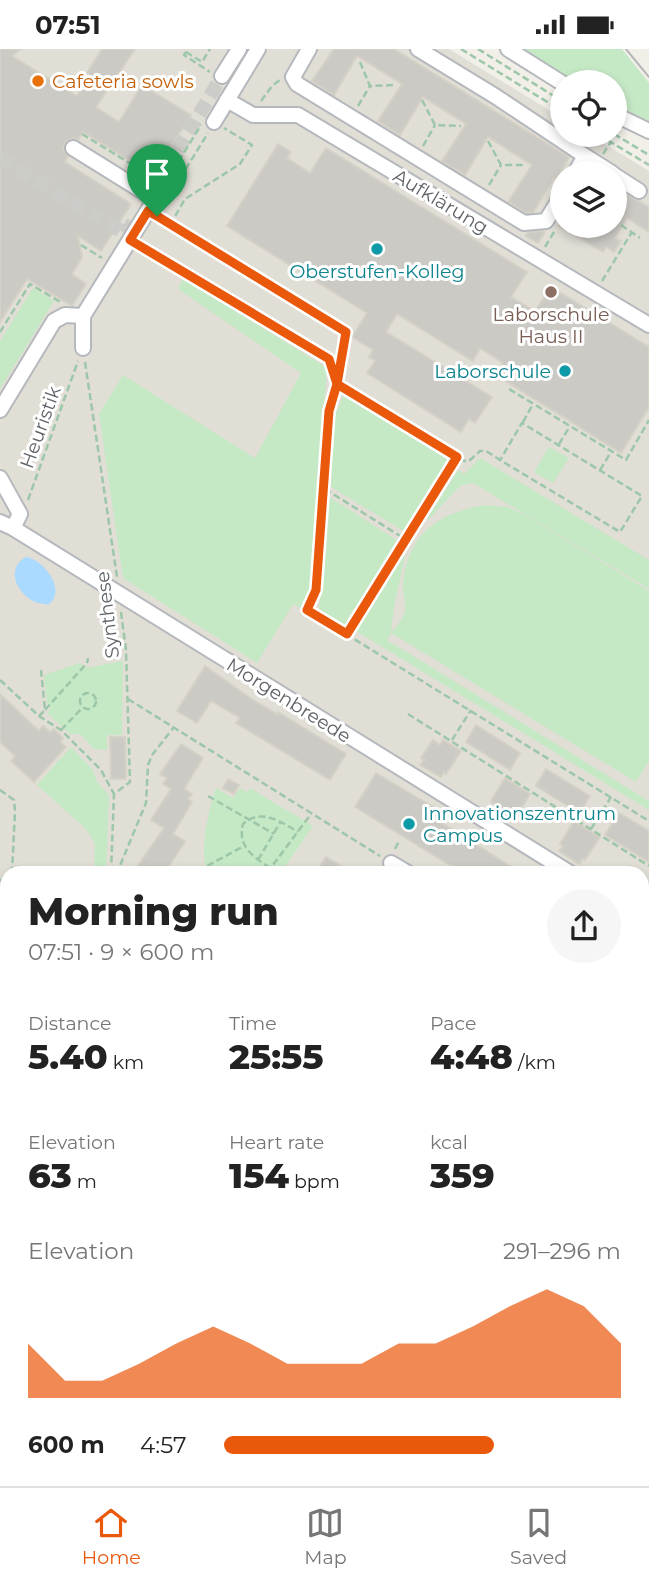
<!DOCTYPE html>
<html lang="en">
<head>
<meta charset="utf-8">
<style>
	:root { --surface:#fff; --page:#f6f6f6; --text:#222; --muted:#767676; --line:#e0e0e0; --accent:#ea580c }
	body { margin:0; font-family:Montserrat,sans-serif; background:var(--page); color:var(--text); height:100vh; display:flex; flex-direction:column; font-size:26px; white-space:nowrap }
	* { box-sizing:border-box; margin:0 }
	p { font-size:23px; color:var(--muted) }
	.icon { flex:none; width:38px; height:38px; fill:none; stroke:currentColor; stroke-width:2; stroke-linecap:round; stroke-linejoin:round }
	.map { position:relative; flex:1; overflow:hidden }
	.drawer { position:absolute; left:0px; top:817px; width:649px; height:621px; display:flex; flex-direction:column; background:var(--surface); border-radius:21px 21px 0 0; box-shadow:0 4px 10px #0003 }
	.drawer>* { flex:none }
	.fabs { position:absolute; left:550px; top:21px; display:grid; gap:14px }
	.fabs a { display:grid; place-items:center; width:77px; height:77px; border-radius:50%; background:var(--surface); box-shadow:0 4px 10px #0003; font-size:35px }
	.pin { position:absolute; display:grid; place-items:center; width:60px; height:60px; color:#fff; margin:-72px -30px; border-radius:50% 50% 50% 0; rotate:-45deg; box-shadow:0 0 7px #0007 }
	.pin .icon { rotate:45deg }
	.round { display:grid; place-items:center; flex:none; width:74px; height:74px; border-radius:37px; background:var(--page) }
	.headline { display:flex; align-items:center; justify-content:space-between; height:119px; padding:0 28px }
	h1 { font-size:38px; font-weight:800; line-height:52px }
	.stats { display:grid; grid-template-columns:repeat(3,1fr); gap:10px; height:119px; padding:7px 28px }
	.stats div { display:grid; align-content:center }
	.stats b { font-size:35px; font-weight:800 }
	.stats small { font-size:19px; font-weight:400 }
	.stats p { font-size:19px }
	.chart { height:196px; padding:14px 28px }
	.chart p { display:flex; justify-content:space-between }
	.chart svg { width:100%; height:126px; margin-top:7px; fill:var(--accent); opacity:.7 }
	ul { padding:0 28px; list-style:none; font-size:23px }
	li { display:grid; grid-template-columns:112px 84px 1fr; align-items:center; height:52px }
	li i { height:18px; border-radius:9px; background:var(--accent) }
	.status { display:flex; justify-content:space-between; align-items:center; height:49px; padding:0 35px; background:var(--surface); direction:ltr }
	.status svg { height:19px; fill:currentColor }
	.tabs { display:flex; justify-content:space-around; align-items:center; height:98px; border-top:2px solid var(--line); background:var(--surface); font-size:19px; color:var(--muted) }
	.tabs a { display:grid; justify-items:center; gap:4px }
	.tabs .current { color:var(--accent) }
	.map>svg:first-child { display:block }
</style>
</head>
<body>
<div class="status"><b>07:51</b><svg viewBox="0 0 49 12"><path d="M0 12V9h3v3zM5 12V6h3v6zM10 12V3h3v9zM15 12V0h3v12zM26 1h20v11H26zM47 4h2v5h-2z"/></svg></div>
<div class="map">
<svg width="649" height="1437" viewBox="0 0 649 1437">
	<rect width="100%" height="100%" fill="#f1efe8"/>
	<path fill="#e1ded6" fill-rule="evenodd" d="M0,0h449l113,69v17h28l59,36v805l-7,19v-122h-635v305l-7,-7zM562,124h52v53h-52z"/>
	<g fill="#c5e8c5">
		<polygon points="520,0 622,0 649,34 649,72 614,55 614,33 575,33"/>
		<polygon points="183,229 327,319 311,541 302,560 293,555 257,614 123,529 99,365 123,326 255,409 301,324 178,240"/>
		<polygon points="33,239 54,252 0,340 0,292"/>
		<polygon points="345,343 455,409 407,484 331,438 334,368"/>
		<polygon points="549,398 569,409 553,434 534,423"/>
		<polygon points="480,409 649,511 649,540 473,434 460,437 429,470 427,470 458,421 464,425"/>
		<polygon points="328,447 401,494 348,579 319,562"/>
		<path d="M485,456l23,2 19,9 122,75v170l-13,21 -245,-149c5,-6 13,-16 14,-23 1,-9 -3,-18 -2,-27 5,-49 36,-71 82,-78z"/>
		<polygon points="402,507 405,508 394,558 391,584 387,591 649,752 649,761 356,582"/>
		<polygon points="123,612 122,686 107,686 107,701 94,700 80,685 70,685 47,664 51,659 47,655 44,626 79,614 86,619"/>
		<polygon points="71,698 93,721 97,733 109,746 106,824 94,824 95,795 86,780 37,736"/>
		<path d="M216,739l17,10 7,-10 7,4 3,-4 63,38 -29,42 -1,5h-75c-10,-19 1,-65 8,-85z"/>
		<polygon points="649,1002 649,1071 647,1071 642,1067 642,1032"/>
		<polygon points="0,1122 7,1129 7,1432 642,1432 642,1390 649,1394 649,1437 0,1437"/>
	</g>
	<path fill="#aadaff" d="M26,508c17,2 41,33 23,47 -25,3 -49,-33 -23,-47z"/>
	<g fill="#cccac5" stroke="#d6d1c6" stroke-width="2">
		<polygon points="0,0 21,0 12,7 77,47 90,26 87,24 102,0 135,0 96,58 119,73 142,36 191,66 153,126 83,83 78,91 73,89 65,93 63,99 68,107 65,113 131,155 101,202 78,187 82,208 72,225 86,235 72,257 27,230 0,273"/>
		<polygon points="334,0 394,0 569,108 556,130 554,129 533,164 526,164 508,153 532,116 488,88 465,126 442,112 466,75 423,48 400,86 378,72 402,35 357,7 334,46 312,32"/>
		<polygon points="278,95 291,103 287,109 310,124 326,99 527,223 511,248 535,262 551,238 649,298 649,358 621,404 496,326 503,314 480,299 473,312 397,265 386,283 492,348 475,374 469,370 461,383 367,324 375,312 369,308 373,301 352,288 367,264 227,177"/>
		<polygon points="614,138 649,158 649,183 627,169 615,189 621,192 614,203 606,198 603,203 559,177 614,177"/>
		<polygon points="542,182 545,183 538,194 526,187 528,183"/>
		<polygon points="205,617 253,651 277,665 278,663 346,705 330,731 236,674 240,669 211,652 197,674 177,662"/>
		<polygon points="0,645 39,682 43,677 50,683 54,680 63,689 60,693 66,698 34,733 11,712 15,707 0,693"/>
		<polygon points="476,676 520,704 510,721 466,693"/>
		<polygon points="110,688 125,688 126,730 111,730"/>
		<polygon points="433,691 440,696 443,691 461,702 446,725 444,723 441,728 420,716 424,711 421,709"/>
		<polygon points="181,695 203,709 184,740 192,745 188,750 192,753 173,785 185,792 165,824 140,824 135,821 164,779 151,771 171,740 163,735 167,729 160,725"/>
		<polygon points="546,720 590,747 579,764 536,737"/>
		<polygon points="376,724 438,761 433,768 521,824 463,824 355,758"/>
		<polygon points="505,729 530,745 516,768 513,766 510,772 490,759 493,754 491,752"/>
		<polygon points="228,730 239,736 234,745 223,739"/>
		<polygon points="619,764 649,782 649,813 605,786"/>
		<polygon points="574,772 600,788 585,811 583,809 579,815 559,802 563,797 560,795"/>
		<polygon points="326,808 354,824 316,824"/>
	</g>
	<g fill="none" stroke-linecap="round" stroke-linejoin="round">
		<g stroke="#ccccc8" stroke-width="14" stroke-dasharray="14 7" stroke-linecap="butt">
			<polyline points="0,109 126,185 134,172"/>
			<polyline points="145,155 222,27"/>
		</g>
		<g stroke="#b5b8bc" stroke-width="18">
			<g id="minor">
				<polyline points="309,0 293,28 297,35 524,174 546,172 562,146"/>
				<polyline points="418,0 495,47 585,107 575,124"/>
				<polyline points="508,0 562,34"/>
				<polyline points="222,27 239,0"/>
				<polyline points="227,51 253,66 298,66 649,276"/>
				<polyline points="614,65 649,82"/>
				<polyline points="214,73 258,0"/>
				<polyline points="73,99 155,150 83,267 83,299"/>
				<polyline points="585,107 612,124"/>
				<polyline points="614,126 639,142"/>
				<polyline points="0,361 54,272 65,266 83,267"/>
				<polyline points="0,429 20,465 13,479"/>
				<polyline points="0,473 13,479 570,824"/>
				<polyline points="391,814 408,824"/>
				<polyline points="642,869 649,873"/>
				<polyline points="642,997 649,975"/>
			</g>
		</g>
		<g stroke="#f2c960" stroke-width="21">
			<g id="major">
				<polyline points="0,928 7,929"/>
				<polyline points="642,1079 649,1082"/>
				<polyline points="642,1118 649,1136"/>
			</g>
		</g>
		<g stroke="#9cc7a9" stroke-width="2.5" stroke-dasharray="7 3.5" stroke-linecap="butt">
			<polyline points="461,0 562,62"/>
			<polyline points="478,0 562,52"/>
			<polyline points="186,3 184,6 210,23"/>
			<polyline points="186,3 202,13 210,0"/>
			<polyline points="360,13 370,37 396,36"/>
			<polyline points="422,51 435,76 461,77"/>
			<polyline points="261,52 272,37 280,31"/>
			<polyline points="358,57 370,37"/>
			<polyline points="82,85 154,129 162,116 172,122"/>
			<polyline points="614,85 649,106"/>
			<polyline points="599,86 649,116"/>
			<polyline points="488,92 501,116 526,116"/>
			<polyline points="423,97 435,76"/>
			<polyline points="603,105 611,93"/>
			<polyline points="489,136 501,116"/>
			<polyline points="162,139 201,76"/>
			<polyline points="169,147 208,84"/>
			<polyline points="160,169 346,283 337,335 329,362 316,541 307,561 649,772"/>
			<polyline points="170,176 185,150 240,115 252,96 224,79"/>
			<polyline points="621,176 640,189"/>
			<polyline points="81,196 102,209"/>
			<polyline points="141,198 329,310 337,335 464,412 469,412 480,402 486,402 500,411 620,483 642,447 522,374 500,411"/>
			<polyline points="545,198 554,183"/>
			<polyline points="602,232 632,183"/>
			<polyline points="0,283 30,235 62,254"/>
			<polyline points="85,313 117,528"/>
			<polyline points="509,340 626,411 649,371"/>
			<polyline points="523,373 533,355"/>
			<polyline points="559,395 570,377"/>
			<polyline points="600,421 611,403"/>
			<polyline points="325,440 405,490"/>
			<polyline points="28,451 78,312"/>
			<polyline points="347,585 457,408"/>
			<polyline points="0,631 39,667 61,681 101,721 114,745"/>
			<circle cx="88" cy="652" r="8"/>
			<polyline points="128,650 380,807"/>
			<polyline points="45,661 87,614 88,609"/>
			<polyline points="408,665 649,817"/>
			<polyline points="39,667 45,661 41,621"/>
			<polyline points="61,681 83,658"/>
			<polyline points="452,691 471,661"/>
			<polyline points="0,741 14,751 15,762 12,824"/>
			<polyline points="208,747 274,785"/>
			<polyline points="591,780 611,748"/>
			<polyline points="395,800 399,792"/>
			<polyline points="258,811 281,772"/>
			<polyline points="112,818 119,819 146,754 148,716 152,706 174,678"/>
			<path d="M270,819c-16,-11 -33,-21 -27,-44 18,-16 37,-3 55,8"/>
			<polyline points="198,822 244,797"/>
			<polyline points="111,824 114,745 130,733 126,601 121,563"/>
			<polyline points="267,824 311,765"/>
			<polyline points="0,831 7,832"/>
			<polyline points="0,895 7,896"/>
			<polyline points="642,1048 649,1048"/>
			<polyline points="0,1132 7,1125"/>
			<polyline points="179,1432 186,1437"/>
			<polyline points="355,1432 377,1437"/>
			<polyline points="16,1437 20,1432"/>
			<path d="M378,1437c14,-6 23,-5 37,0"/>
		</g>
		<use href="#minor" stroke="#fff" stroke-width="14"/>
		<use href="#major" stroke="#fff2af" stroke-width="18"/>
		<polyline stroke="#b6b7b8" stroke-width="2" points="626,0 649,28"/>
	</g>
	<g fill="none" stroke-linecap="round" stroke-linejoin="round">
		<g stroke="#fff" stroke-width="14">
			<polyline id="route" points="157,167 148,162 130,191 329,310 337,335 329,362 316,541 307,561 347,585 457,408 337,335 346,283 157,167"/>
		</g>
		<use href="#route" stroke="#ea580c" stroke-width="9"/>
	</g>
	<circle fill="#e8710a" stroke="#fff" stroke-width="2.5" cx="38" cy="32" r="7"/>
	<g fill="#0f9aa8" stroke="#fff" stroke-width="2.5">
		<circle cx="377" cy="200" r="7"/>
		<circle cx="565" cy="322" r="7"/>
		<circle cx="409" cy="775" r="7"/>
	</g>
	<circle fill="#8d6e63" stroke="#fff" stroke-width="2.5" cx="551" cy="243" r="7"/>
	<g text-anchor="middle" stroke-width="6" stroke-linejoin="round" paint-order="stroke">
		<g font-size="19" fill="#c56008" stroke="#fff" text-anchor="start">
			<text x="52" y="39">Cafeteria sowls</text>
		</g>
		<g font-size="19" fill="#5f6368" stroke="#fff">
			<text transform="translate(441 152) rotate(31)" y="7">Aufklärung</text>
			<text transform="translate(40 378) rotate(-70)" y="7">Heuristik</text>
			<text transform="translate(107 566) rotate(-97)" y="7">Synthese</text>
			<text transform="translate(289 651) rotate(32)" y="7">Morgenbreede</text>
		</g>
		<g font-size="19" fill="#0d838f" stroke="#fff">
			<text x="377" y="229">Oberstufen-Kolleg</text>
			<text x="551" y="329" text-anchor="end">Laborschule</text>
			<text x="423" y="771" text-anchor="start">Innovationszentrum<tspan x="423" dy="22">Campus</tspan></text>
		</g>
		<g font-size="19" fill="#785e54" stroke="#fff">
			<text x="551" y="272">Laborschule<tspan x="551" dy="22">Haus II</tspan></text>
		</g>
	</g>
</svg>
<div class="fabs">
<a><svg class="icon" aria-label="locate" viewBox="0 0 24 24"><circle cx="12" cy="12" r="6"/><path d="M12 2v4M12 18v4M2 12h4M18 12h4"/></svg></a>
<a><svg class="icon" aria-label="layers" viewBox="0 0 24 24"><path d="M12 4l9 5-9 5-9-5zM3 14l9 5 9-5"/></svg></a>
</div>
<div class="pin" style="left:157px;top:167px;background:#1e9e55"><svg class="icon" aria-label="arrive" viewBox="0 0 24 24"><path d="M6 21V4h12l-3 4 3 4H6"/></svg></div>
<section class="drawer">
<div class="headline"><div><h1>Morning run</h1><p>07:51 · 9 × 600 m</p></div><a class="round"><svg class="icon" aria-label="share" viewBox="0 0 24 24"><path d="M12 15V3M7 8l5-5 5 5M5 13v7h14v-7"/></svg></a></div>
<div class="stats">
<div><p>Distance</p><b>5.40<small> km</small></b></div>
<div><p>Time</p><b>25:55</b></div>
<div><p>Pace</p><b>4:48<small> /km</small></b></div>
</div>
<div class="stats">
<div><p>Elevation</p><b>63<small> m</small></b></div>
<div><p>Heart rate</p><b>154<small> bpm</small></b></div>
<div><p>kcal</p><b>359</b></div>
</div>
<div class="chart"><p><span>Elevation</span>291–296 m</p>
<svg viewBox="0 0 160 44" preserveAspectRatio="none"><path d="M0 44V25L10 38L20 38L30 32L40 25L50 19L60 25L70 32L80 32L90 32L100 25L110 25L120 19L130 12L140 6L150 12L160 25V44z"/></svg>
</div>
<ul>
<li><b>600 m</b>4:57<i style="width:68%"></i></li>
</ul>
</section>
</div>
<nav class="tabs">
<a class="current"><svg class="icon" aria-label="home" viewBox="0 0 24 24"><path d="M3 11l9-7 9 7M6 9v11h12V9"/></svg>Home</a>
<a><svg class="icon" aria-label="map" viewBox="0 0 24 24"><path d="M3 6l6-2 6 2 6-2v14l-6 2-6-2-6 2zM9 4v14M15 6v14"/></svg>Map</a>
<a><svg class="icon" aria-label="saved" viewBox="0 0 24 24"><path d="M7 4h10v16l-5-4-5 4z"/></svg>Saved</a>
</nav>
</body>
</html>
